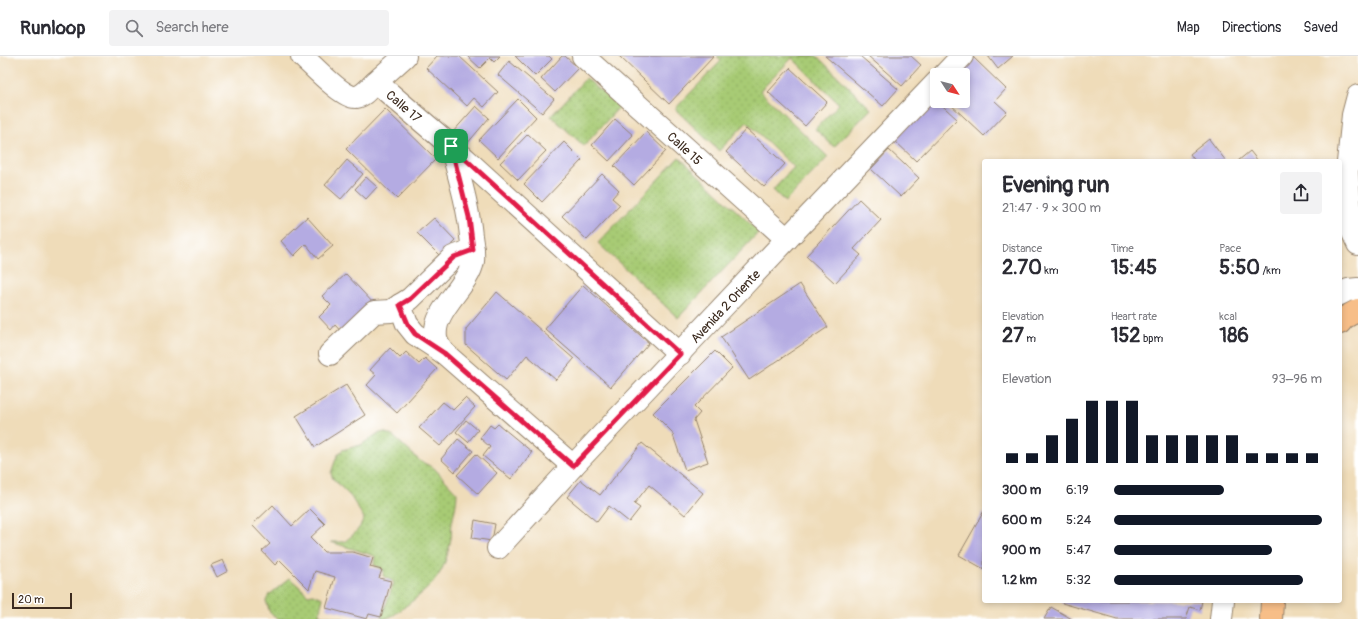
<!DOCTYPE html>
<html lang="en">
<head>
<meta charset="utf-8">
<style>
	:root { --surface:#fff; --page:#f2f2f3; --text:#2b2b33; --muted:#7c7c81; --line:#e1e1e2; --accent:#111827 }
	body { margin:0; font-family:Pangolin,sans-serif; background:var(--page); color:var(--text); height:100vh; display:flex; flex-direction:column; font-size:15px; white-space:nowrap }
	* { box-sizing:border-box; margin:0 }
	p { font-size:13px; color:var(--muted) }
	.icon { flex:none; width:22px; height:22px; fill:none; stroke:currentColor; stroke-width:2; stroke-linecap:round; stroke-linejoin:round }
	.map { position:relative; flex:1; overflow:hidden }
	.panel { position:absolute; left:982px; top:103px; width:360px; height:444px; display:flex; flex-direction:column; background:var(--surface); border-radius:4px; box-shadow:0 2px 6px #0003 }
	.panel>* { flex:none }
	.needle { width:26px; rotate:126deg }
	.tools { position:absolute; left:930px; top:12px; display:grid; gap:8px }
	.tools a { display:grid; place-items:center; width:40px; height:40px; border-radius:4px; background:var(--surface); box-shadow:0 2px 6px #0003; font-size:20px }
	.scale { position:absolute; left:12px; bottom:10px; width:60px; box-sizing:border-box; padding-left:4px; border:2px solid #3b2a1e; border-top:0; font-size:11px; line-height:14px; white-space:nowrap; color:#3b2a1e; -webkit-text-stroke:3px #fff; paint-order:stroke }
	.pin { position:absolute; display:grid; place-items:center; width:34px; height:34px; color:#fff; margin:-17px; border-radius:8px; box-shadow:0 2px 6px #0006 }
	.round { display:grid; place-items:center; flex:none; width:42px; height:42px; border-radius:4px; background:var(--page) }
	.headline { display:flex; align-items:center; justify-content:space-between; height:68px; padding:0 20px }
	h1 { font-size:22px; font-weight:700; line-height:30px }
	.metrics { display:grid; grid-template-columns:repeat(3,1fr); gap:6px; height:68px; padding:4px 20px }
	.metrics div { display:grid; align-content:center }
	.metrics b { font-size:20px; font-weight:700 }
	.metrics small { font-size:11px; font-weight:400 }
	.metrics p { font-size:11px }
	.chart { height:112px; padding:8px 20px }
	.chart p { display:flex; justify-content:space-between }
	.chart svg { width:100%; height:72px; margin-top:4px; stroke:var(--accent); stroke-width:6 }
	ul { padding:0 20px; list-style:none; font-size:13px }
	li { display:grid; grid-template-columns:64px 48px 1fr; align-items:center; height:30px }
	li i { height:10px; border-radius:5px; background:var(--accent) }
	header { display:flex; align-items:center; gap:24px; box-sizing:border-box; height:56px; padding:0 20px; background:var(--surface); border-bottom:1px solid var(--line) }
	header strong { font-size:19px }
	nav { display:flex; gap:22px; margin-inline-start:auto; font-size:14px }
	.search { width:280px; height:36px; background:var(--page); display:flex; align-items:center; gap:10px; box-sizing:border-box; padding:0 14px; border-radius:4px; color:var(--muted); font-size:15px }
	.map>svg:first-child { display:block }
</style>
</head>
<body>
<header>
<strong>Runloop</strong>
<div class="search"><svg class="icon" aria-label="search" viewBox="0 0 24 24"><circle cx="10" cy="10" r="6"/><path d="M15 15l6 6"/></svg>Search here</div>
<nav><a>Map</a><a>Directions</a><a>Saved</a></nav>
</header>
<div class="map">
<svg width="1358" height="563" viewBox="0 0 1358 563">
	<defs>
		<pattern id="grass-dots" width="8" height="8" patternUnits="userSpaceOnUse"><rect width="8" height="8" fill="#a7cb74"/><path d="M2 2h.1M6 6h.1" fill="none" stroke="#91ae64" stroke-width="1.8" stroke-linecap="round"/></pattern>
	</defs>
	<rect width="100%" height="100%" fill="#fff"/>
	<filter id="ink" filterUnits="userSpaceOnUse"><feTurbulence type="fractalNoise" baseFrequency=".025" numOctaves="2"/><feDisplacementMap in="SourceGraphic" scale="8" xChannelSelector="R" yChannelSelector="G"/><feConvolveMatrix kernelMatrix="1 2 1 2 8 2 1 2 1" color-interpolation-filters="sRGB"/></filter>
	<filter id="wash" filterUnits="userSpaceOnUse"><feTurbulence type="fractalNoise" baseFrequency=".012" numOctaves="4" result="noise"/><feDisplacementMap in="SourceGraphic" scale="16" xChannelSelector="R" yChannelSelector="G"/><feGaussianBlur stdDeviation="0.9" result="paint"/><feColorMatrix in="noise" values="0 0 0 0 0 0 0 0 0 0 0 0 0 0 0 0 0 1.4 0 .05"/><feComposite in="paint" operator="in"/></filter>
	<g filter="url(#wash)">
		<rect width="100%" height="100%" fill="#efdcb9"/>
		<g fill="url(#grass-dots)" stroke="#717a49">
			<polygon points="717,0 817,0 871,53 834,91 815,73 839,48 792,2 760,35 828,101 785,146 773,134 794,111 747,66 719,95 675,53 721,5"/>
			<polygon points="586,22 619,51 584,90 551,60"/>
			<polygon points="679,101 759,176 678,262 598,187"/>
			<path d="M384,376l10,5 26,24 14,7 23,25c0,11 -3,19 -5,30 -1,5 0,10 -1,15 -7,37 -15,45 -44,67 -8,6 -16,14 -26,14l13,-37 -11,-6 1,-6 -10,-5 1,-9 -44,-14h13c9,-7 16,-12 20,-24l-13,-21 -18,-18 -2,-6 6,-17 5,-6 19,-5 16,-11z"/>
			<polygon points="290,522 308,539 313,538 323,542 319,559 344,563 279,563 270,557 266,545 269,539"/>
		</g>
		<g id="blocks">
			<g fill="#b4abe2">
				<polygon points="437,0 459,0 498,36 484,51 474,42 467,50 426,12"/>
				<polygon points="467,0 500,0 494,6 490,2 480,12"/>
				<polygon points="515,0 549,0 552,3 535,20"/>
				<polygon points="562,0 565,0 578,12 555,36 541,23"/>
				<polygon points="619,0 714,0 669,48"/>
				<polygon points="825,0 860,0 898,33 883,50"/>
				<polygon points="868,0 911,0 921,9 902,30"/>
				<polygon points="988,0 1013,0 998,13"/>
				<polygon points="973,1 1006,33 995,45 1007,56 984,80 947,45 963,45 963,19 956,19"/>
				<polygon points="509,5 554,43 542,57 498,19"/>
				<polygon points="790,12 827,46 805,70 768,36"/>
				<polygon points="934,42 957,63 916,105 894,84"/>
				<polygon points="518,43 536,61 498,102 479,84"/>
				<polygon points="476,50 489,62 466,89 452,77"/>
				<polygon points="385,53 436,103 397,143 346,93"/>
				<polygon points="615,63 633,79 609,105 592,89"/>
				<polygon points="746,73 785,108 764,131 726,96"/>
				<polygon points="646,76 666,95 634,129 614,110"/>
				<polygon points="528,78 546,95 518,124 500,107"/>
				<polygon points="1209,83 1226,105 1195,105 1190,98"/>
				<polygon points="564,86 582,104 542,146 524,128"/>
				<polygon points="889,94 919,122 901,141 871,113"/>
				<polygon points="1250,95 1258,105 1238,105"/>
				<polygon points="347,104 363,118 341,143 325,129"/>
				<polygon points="602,118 619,134 612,142 620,149 587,184 562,160"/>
				<polygon points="366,121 377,131 366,143 355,133"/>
				<polygon points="859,143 881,164 854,193 861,199 835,227 806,200"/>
				<polygon points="307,161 333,190 318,203 306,188 294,200 281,185"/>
				<polygon points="434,162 456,185 440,200 417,177"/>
				<polygon points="346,218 375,249 344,279 335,269 331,274 319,261 331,249 322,240"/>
				<polygon points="800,228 828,271 749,324 721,281"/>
				<polygon points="583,229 649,287 611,331 545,273"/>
				<polygon points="497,236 574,303 556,324 527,299 506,324 466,289 466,273"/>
				<polygon points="390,292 400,302 406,296 419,308 425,302 437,313 397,357 367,329 376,319 370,314"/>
				<polygon points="715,295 732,312 694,351 700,357 694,364 708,406 685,414 672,376 653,357"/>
				<polygon points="346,329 365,359 315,391 296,360"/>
				<polygon points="465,342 475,351 440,390 419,372 443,346 453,354"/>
				<polygon points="466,364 478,374 468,386 456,376"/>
				<polygon points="498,368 532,396 511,423 483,400 490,391 480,382 490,369 494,372"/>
				<polygon points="458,383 473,395 455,416 441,403"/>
				<polygon points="642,387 703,437 685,459 649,429 634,448 640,452 629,466 609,450 597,466 567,441 581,424 600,439"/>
				<polygon points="476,398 497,417 478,438 457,419"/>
				<polygon points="273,449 292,470 310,453 325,468 310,482 324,496 353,496 373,502 370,511 382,514 379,522 391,525 381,561 369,558 367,563 326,552 335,521 315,515 309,533 280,504 275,509 262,495 270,488 252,469"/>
				<polygon points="984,455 984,513 959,499"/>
				<polygon points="475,464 495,468 492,485 472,482"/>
				<polygon points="223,504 228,515 217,521 211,509"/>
				<polygon points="1062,545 1202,545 1200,554 1190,551 1186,563 1117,563 1062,547"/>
				<polygon points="1051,551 1072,563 1044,563"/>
			</g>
		</g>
	</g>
	<g filter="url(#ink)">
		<use href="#blocks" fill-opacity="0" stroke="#95836c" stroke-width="1"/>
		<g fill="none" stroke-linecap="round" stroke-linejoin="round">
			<g stroke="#95836c" stroke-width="24">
				<g id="minor">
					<path d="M302,0c10,9 43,44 54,41 8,-1 14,-10 20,-15l75,64 229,208"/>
					<polyline points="583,0 787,183"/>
					<polyline points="944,19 962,0"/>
					<polyline points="376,26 405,0"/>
					<polyline points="1358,40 1353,59 1347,116 1352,175 1358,188"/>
					<path d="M451,90c8,30 17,59 20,90 1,8 3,17 2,25 -4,25 -41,49 -37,76 1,6 5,11 8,16l129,113"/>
					<polyline points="1340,238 1348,234 1358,233"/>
					<polyline points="400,249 407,268 415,278 444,297"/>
					<polyline points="330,298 374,256 391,255 410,243 453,201 473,194"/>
					<polyline points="498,492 573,410 787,183 937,26"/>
					<polyline points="1221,563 1223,545"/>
				</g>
			</g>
			<g stroke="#95836c" stroke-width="24">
				<g id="primary">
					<polyline points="1340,267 1344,262 1358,254"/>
					<polyline points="1271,563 1272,545"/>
				</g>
			</g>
			<use href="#minor" stroke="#fff" stroke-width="22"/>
			<use href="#primary" stroke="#f7be88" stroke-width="22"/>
		</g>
	</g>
	<g fill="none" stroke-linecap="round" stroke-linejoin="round" filter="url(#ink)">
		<g stroke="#fff" stroke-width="8">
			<polygon id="route" points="451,90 680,298 573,410 444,297 415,278 408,268 400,249 410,243 454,201 473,194 469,161"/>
		</g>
		<use href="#route" stroke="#e11d48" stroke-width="5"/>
	</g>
	<g text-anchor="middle" stroke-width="3.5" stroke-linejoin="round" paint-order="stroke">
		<g font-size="13" fill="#3b2a1e" stroke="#fff">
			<text transform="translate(404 50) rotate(41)" y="5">Calle 17</text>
			<text transform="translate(685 92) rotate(42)" y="5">Calle 15</text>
			<text transform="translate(725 250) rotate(-47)" y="5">Avenida 2 Oriente</text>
		</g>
	</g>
</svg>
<div class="tools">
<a><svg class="needle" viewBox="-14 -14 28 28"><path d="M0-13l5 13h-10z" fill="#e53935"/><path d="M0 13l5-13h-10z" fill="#7c7c81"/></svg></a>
</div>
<div class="scale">20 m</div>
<div class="pin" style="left:451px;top:90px;background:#1e9e55"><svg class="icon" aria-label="arrive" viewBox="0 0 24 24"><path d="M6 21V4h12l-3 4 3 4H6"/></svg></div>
<section class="panel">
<div class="headline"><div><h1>Evening run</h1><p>21:47 · 9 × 300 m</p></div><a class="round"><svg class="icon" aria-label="share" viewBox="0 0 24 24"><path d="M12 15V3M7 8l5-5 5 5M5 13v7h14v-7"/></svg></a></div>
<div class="metrics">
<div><p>Distance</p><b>2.70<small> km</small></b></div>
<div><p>Time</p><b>15:45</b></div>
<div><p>Pace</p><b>5:50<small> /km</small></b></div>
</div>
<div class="metrics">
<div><p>Elevation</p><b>27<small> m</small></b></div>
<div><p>Heart rate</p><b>152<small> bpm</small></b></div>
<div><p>kcal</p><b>186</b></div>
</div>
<div class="chart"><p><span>Elevation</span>93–96 m</p>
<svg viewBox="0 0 160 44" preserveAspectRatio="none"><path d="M5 44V38M15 44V38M25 44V27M35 44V17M45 44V6M55 44V6M65 44V6M75 44V27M85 44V27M95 44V27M105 44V27M115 44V27M125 44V38M135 44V38M145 44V38M155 44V38"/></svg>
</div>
<ul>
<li><b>300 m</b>6:19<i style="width:53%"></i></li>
<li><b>600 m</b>5:24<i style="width:100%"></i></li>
<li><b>900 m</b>5:47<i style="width:76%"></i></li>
<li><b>1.2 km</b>5:32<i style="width:91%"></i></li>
</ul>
</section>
</div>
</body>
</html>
